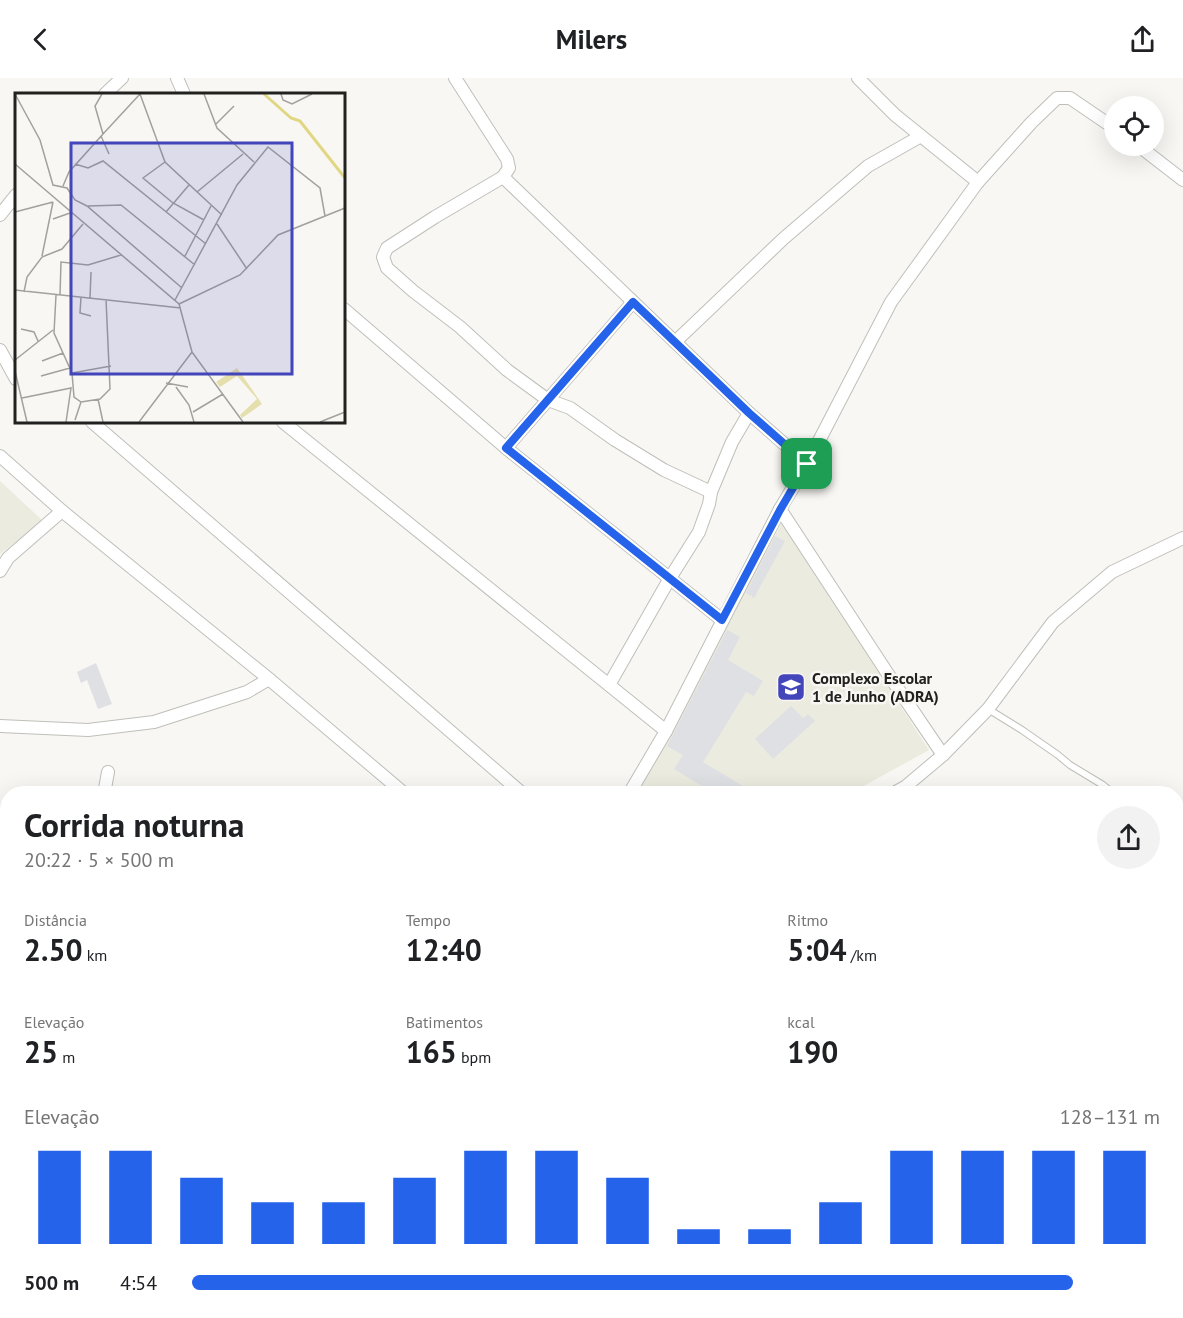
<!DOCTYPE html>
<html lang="pt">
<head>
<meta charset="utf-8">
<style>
	:root { --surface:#fff; --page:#f2f2f2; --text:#202124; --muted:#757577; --accent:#2563eb }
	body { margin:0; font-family:"PT Sans",sans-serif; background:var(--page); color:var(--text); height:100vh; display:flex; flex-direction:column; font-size:22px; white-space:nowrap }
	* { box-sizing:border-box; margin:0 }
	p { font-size:20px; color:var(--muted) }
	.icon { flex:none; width:33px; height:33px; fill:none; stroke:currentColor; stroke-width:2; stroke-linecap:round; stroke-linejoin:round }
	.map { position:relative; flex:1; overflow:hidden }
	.details { position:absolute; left:0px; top:708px; width:1184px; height:532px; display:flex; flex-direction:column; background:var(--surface); border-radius:24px 24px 0 0; box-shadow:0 6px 24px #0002 }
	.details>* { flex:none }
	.controls { position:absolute; left:1104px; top:18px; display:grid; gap:12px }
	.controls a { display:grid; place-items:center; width:60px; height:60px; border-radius:50%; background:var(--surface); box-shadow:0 6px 24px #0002; font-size:30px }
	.pin { position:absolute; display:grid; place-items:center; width:51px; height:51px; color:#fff; margin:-26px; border-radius:12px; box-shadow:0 3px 9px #0006 }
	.round { display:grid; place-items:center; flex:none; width:63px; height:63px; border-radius:32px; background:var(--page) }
	.headline { display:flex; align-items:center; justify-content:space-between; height:102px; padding:0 24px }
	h1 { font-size:33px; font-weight:700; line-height:45px }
	.stats { display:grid; grid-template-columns:repeat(3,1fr); gap:9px; height:102px; padding:6px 24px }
	.stats div { display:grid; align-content:center }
	.stats b { font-size:30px; font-weight:700 }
	.stats small { font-size:16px; font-weight:400 }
	.stats p { font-size:16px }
	.chart { height:168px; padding:12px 24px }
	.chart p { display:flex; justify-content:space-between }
	.chart svg { width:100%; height:108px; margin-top:6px; stroke:var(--accent); stroke-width:6 }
	ul { padding:0 24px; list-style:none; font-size:20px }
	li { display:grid; grid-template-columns:96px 72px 1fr; align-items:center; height:45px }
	li i { height:15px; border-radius:8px; background:var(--accent) }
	header { display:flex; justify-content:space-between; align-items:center; height:78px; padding:0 24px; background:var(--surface); font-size:27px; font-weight:700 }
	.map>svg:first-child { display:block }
</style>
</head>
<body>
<header><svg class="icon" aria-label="back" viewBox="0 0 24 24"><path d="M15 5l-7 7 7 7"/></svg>Milers<svg class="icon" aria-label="share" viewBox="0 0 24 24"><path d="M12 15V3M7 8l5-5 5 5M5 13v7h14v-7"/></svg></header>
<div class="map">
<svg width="1183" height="1240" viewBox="0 0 1183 1240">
	<rect width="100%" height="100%" fill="#f8f7f3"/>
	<g fill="#ecebdf">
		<polygon points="0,403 43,443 0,476"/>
		<polygon points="782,444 929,672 851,715 635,716"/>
		<polygon points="849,1233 1173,1233 1178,1240 839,1240"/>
	</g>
	<polygon fill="#e4dfad" points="849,1233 908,1233 913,1240 883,1240 879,1234 870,1240 839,1240"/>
	<g fill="#dfe0e4">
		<polygon points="775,458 785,463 754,520 746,515"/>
		<polygon points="727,552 740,559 728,582 763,603 754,618 746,614 703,684 756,716 715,716 674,691 683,677 667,668"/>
		<polygon points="96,585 112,626 98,631 87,602 81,605 77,594"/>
		<polygon points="791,628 803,640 808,636 815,643 773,681 755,661"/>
	</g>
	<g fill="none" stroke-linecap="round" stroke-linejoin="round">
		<g stroke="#bfbfba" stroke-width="8">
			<g id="lane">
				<polyline points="988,631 1022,652 1058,677 1070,687 1103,707 1114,716"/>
				<polyline points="1176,744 1183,747"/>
				<polyline points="1176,994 1183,992"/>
				<polyline points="430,1240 435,1233"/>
			</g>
		</g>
		<g stroke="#bfbfba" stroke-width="14">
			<g id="street">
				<polyline points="177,0 184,16"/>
				<polyline points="455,0 507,81 509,90 503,99 749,335 807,386"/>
				<polyline points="858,0 895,37 978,104"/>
				<polyline points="105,16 122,0"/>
				<polyline points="1139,68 1183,102"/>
				<polyline points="503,99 435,139 387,170 383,179 387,190 413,213 460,249 507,292 548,322 570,330 615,362 664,392 711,414"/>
				<polyline points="0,137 16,117"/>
				<polyline points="344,231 506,370 722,542"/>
				<polyline points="675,264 783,161 840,112 868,88 921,58"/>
				<polyline points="0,272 16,301"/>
				<polyline points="92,344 523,716"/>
				<polyline points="283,344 666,653"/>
				<polyline points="506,370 633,224"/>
				<polyline points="0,378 62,433 269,601 405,716"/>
				<polyline points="780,431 886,593 943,677"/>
				<polyline points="0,493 8,480 62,433"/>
				<polyline points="609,607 670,500 699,454 709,426 711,414 732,364 749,335"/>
				<polyline points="0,648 88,652 154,644 247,614 269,601"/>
				<polyline points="104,716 108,694"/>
				<polyline points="629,716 666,653 780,431 807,386 891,224 978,104 1031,45 1057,20 1070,20 1114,50"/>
				<polyline points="892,716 905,709 943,677 988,631 1053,544 1112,494 1183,460"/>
				<polyline points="0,822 8,822"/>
				<polyline points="0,1225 4,1240"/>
				<polyline points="211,1233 211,1240"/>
				<polyline points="3,1235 16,1233"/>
			</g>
		</g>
		<g stroke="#bfbfba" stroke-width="20">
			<g id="secondary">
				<polyline points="734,1233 739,1240"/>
				<polyline points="540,1240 546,1233"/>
			</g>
		</g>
		<g stroke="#878683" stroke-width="2" stroke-dasharray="4.5 4.5" stroke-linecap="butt">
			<polyline points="884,1233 889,1240"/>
			<polyline points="870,1240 880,1233"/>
		</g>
		<use href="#lane" stroke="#fff" stroke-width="6"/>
		<use href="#street" stroke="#fff" stroke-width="12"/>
		<use href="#secondary" stroke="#fff" stroke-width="18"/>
	</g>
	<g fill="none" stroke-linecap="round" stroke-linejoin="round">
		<g stroke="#fff" stroke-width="12">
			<polygon id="route" points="633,224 749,335 807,386 780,432 722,542 506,370"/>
		</g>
		<use href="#route" stroke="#2563eb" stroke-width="8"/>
	</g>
	<defs>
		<g id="school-square" transform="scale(1.5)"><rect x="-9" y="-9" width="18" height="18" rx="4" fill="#4345ba" stroke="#f8f7f3"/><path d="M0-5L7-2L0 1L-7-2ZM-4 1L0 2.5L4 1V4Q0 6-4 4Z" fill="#fff"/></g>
	</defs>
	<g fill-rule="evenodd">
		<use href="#school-square" x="791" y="609"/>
	</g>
	<g text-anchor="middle" stroke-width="5" stroke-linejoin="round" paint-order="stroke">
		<g font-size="16" font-weight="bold" fill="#21211f" stroke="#f8f7f3" text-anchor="start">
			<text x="812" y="606">Complexo Escolar<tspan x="812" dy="18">1 de Junho (ADRA)</tspan></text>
		</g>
	</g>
	<g transform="translate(15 15)">
		<rect width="330" height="330" fill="#f8f7f3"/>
		<path d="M222,275l25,36 -20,14 -2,-3 17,-16 -20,-23 -17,11 -4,-5z" fill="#e4dfad"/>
		<path fill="none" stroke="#e1d782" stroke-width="3" d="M249,1l27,24 9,3 45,57"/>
		<path fill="none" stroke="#a2a19e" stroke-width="1.5" d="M0,1l25,46 13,45 14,3 8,12 12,6 95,82M125,1l25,68 57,53M189,1l13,34 37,34M266,1l2,6 9,4 20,-10M200,32l19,-19M88,41l37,-40M86,43l8,18M150,69l-22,16 30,25 31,17M0,71l164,140 13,48M60,71l13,4 15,-7 103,83M48,93l6,-14 34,-38 -8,-28 7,-12M182,99l46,-38M73,113l33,-1 74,60M0,119l38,-10M151,119l23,-27M38,126l17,-6M202,131l30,45M27,163l11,-54M170,163l26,-50M0,197l166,18M9,199l3,-15 15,-20 20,-8 21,-25M41,202l-2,38 18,40 2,24 7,5 19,-3 10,-10 -4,-90M45,202l1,-33 27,3 33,-10M66,204l-1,16 11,3M75,205l1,-26M160,207l62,-115 31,-38 52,41 5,28M164,211l61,-29 38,-40 67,-27M6,236l13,3 4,9M0,267l38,-30M27,268l21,-8M0,278l12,51M57,280l39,-7M26,283l29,-8M151,290l22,4M161,294l13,18 5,17M7,305l49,-10 -5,34M83,306l5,23M178,319l30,-18M60,327l6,-18M124,329l53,-70 51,70M305,329l25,-10"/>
		<path fill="#4345ba" fill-opacity="0.15" stroke="#4345ba" stroke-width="3" d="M56,50h221v231h-221z"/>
		<rect width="330" height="330" fill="none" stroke="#21211f" stroke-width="3"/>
	</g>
</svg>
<div class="controls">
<a><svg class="icon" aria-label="locate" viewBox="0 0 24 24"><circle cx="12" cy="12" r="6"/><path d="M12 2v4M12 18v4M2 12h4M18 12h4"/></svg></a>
</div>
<div class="pin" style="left:807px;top:386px;background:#1e9e55"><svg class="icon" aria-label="arrive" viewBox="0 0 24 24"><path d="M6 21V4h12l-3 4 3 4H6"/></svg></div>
<section class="details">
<div class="headline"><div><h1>Corrida noturna</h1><p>20:22 · 5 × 500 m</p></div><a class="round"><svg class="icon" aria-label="share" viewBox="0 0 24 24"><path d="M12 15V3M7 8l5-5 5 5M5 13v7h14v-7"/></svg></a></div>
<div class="stats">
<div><p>Distância</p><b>2.50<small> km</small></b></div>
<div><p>Tempo</p><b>12:40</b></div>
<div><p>Ritmo</p><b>5:04<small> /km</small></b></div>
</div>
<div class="stats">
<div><p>Elevação</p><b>25<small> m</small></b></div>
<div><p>Batimentos</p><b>165<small> bpm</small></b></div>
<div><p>kcal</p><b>190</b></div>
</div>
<div class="chart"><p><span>Elevação</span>128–131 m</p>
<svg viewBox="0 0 160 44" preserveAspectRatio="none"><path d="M5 44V6M15 44V6M25 44V17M35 44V27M45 44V27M55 44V17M65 44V6M75 44V6M85 44V17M95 44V38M105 44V38M115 44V27M125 44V6M135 44V6M145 44V6M155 44V6"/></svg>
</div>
<ul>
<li><b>500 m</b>4:54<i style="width:91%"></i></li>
</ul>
</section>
</div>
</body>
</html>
